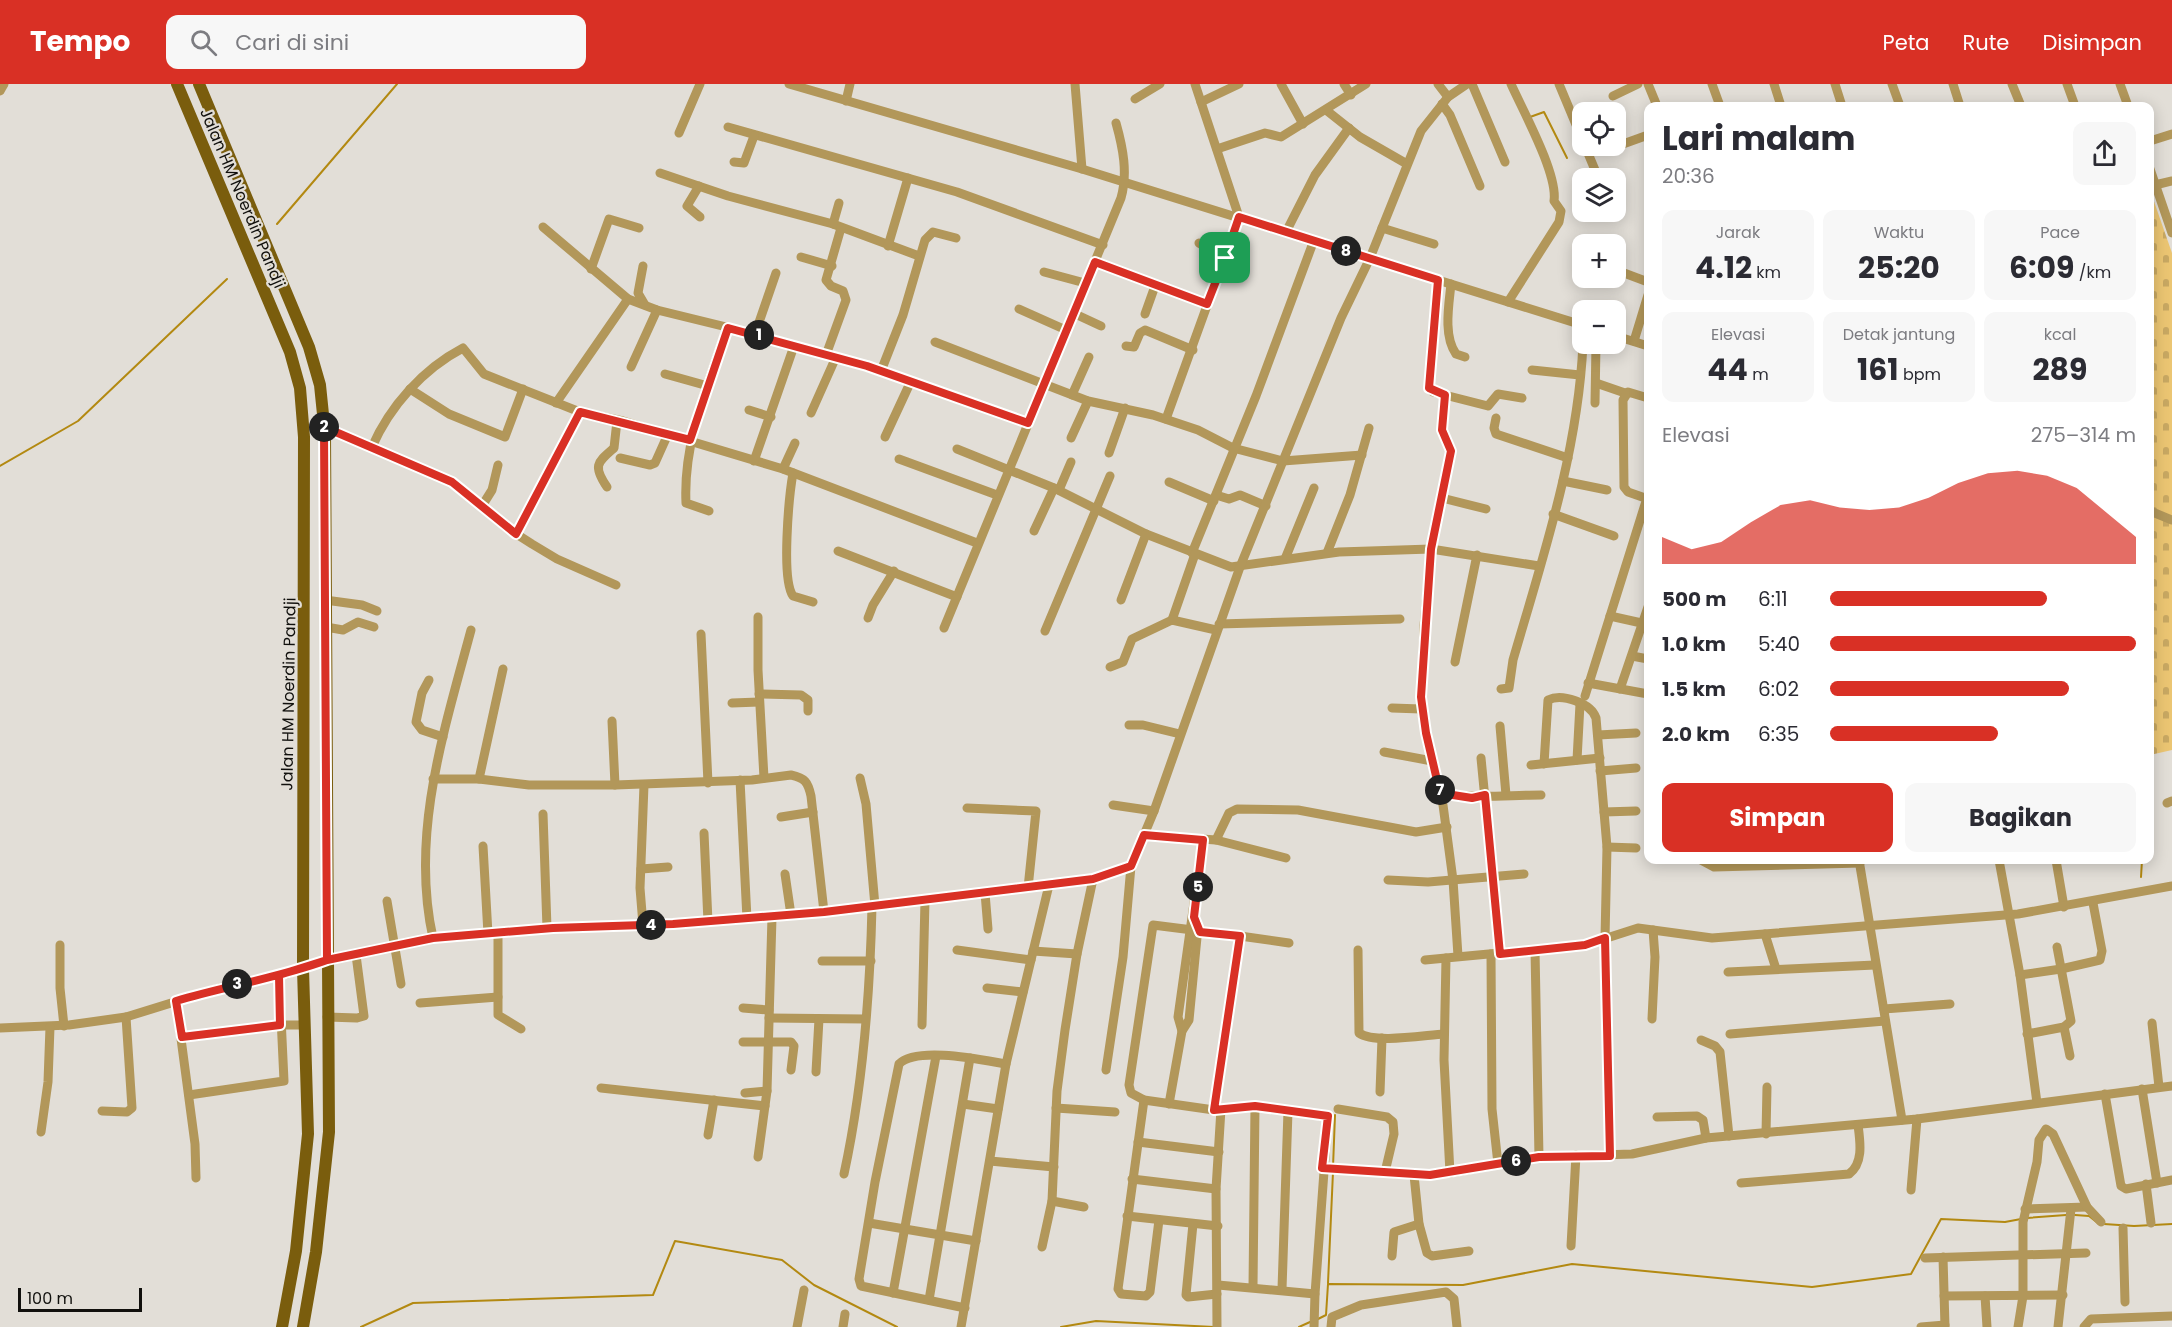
<!DOCTYPE html>
<html lang="id">
<head>
<meta charset="utf-8">
<style>
	:root { --surface:#fff; --page:#f7f7f7; --text:#2b2b33; --muted:#7c7c81; --accent:#d93025 }
	body { margin:0; font-family:Poppins,sans-serif; background:var(--page); color:var(--text); height:100vh; display:flex; flex-direction:column; font-size:22px; white-space:nowrap }
	* { box-sizing:border-box; margin:0 }
	p { font-size:20px; color:var(--muted) }
	.icon { flex:none; width:33px; height:33px; fill:none; stroke:currentColor; stroke-width:2; stroke-linecap:round; stroke-linejoin:round }
	.map { position:relative; flex:1; overflow:hidden }
	.drawer { position:absolute; left:1644px; top:18px; width:510px; height:762px; display:flex; flex-direction:column; background:var(--surface); border-radius:12px; box-shadow:0 3px 15px #0003 }
	.drawer>* { flex:none }
	.controls { position:absolute; left:1572px; top:18px; display:grid; gap:12px }
	.controls a { display:grid; place-items:center; width:54px; height:54px; border-radius:12px; background:var(--surface); box-shadow:0 3px 15px #0003; font-size:30px }
	.scale { position:absolute; left:18px; bottom:15px; width:124px; box-sizing:border-box; padding-left:6px; border:3px solid #11100d; border-top:0; font-size:16px; line-height:21px; white-space:nowrap; color:#11100d; -webkit-text-stroke:4px #e2ded7; paint-order:stroke }
	.pin { position:absolute; display:grid; place-items:center; width:51px; height:51px; color:#fff; margin:-26px; border-radius:12px; box-shadow:0 3px 9px #0006 }
	.km { position:absolute; width:30px; height:30px; margin:-15px; border-radius:50%; background:#222; color:#fff; font-size:16px; line-height:30px; text-align:center }
	.round { display:grid; place-items:center; flex:none; width:63px; height:63px; border-radius:12px; background:var(--page) }
	.head { display:flex; align-items:center; justify-content:space-between; height:102px; padding:0 18px }
	h1 { font-size:33px; font-weight:700; line-height:45px }
	.metrics { display:grid; grid-template-columns:repeat(3,1fr); gap:9px; height:102px; padding:6px 18px }
	.metrics div { display:grid; align-content:center; border-radius:12px; background:var(--page); text-align:center }
	.metrics b { font-size:30px; font-weight:700 }
	.metrics small { font-size:16px; font-weight:400 }
	.metrics p { font-size:16px }
	.chart { height:168px; padding:12px 18px }
	.chart p { display:flex; justify-content:space-between }
	.chart svg { width:100%; height:108px; margin-top:6px; fill:var(--accent); opacity:.7 }
	.action { display:flex; gap:12px; margin-top:auto; padding:12px 18px }
	.action a { flex:1; height:69px; border-radius:12px; background:var(--accent); color:#fff; font-size:24px; font-weight:700; line-height:69px; text-align:center }
	.action a+a { background:var(--page); color:var(--text) }
	ul { padding:0 18px; list-style:none; font-size:20px }
	li { display:grid; grid-template-columns:96px 72px 1fr; align-items:center; height:45px }
	li i { height:15px; border-radius:8px; background:var(--accent) }
	header { display:flex; align-items:center; gap:36px; box-sizing:border-box; height:84px; padding:0 30px; background:var(--accent); color:#fff }
	header strong { font-size:28px }
	nav { display:flex; gap:33px; margin-inline-start:auto; font-size:21px }
	.search { width:420px; height:54px; background:var(--page); display:flex; align-items:center; gap:15px; box-sizing:border-box; padding:0 21px; border-radius:12px; color:var(--muted); font-size:22px }
	.map>svg:first-child { display:block }
</style>
</head>
<body>
<header>
<strong>Tempo</strong>
<div class="search"><svg class="icon" aria-label="search" viewBox="0 0 24 24"><circle cx="10" cy="10" r="6"/><path d="M15 15l6 6"/></svg>Cari di sini</div>
<nav><a>Peta</a><a>Rute</a><a>Disimpan</a></nav>
</header>
<div class="map">
<svg width="2172" height="1243" viewBox="0 0 2172 1243">
	<defs>
		<pattern id="cemetery-stones" width="16" height="16" patternUnits="userSpaceOnUse" patternTransform="scale(1.5)"><rect width="16" height="16" fill="#ebc572"/><path d="M2 7V4a2 2 0 0 1 4 0v3zM10 15v-3a2 2 0 0 1 4 0v3z" fill="#c8a862"/></pattern>
	</defs>
	<rect width="100%" height="100%" fill="#e2ded7"/>
	<polygon fill="url(#cemetery-stones)" points="2150,106 2172,169 2172,666 2150,671"/>
	<g fill="none" stroke-linecap="round" stroke-linejoin="round">
		<g stroke="#b38911" stroke-width="2">
			<polyline points="1530,33 1544,28 1567,74"/>
			<polyline points="277,140 397,0"/>
			<polyline points="0,382 78,337 227,195"/>
			<polyline points="2141,793 2142,776"/>
			<polyline points="1333,1083 1335,1031"/>
			<polyline points="2075,1131 2089,1132 2099,1140"/>
			<polyline points="2027,1134 2066,1131"/>
			<polyline points="2104,1140 2134,1142 2172,1140"/>
			<polyline points="1328,1199 1333,1088"/>
			<polyline points="1318,1235 1326,1231 1328,1200 1463,1201 1572,1180 1812,1203 1911,1190 1941,1135 2005,1138 2021,1135"/>
			<polyline points="361,1243 413,1219 653,1211 675,1157 782,1176 814,1201 897,1243"/>
			<polyline points="1061,1243 1096,1237 1214,1243"/>
			<polyline points="1299,1243 1310,1238"/>
		</g>
		<g stroke="#b2975a" stroke-width="9">
			<polyline points="789,0 1082,85 1582,241"/>
			<polyline points="1075,0 1082,85"/>
			<polyline points="1281,0 1303,40"/>
			<polyline points="1344,0 1351,11"/>
			<polyline points="1438,0 1448,13"/>
			<polyline points="1472,0 1505,78"/>
			<polyline points="1559,0 1582,55"/>
			<polyline points="1648,0 1657,22"/>
			<polyline points="1712,0 1720,22"/>
			<polyline points="1774,0 1781,22"/>
			<polyline points="1835,0 1842,22"/>
			<polyline points="1892,0 1900,22"/>
			<polyline points="1953,0 1960,22"/>
			<polyline points="2012,0 2021,22"/>
			<polyline points="2067,0 2075,22"/>
			<polyline points="2120,0 2128,22"/>
			<polyline points="0,7 4,0"/>
			<polyline points="1613,12 1638,0"/>
			<polyline points="1135,15 1160,0"/>
			<polyline points="846,17 850,0"/>
			<polyline points="1201,18 1239,0"/>
			<polyline points="1442,20 1450,31 1480,102"/>
			<polyline points="1326,26 1360,53 1407,80"/>
			<polyline points="728,43 957,108 1103,161"/>
			<polyline points="679,49 700,0"/>
			<polyline points="2150,57 2172,50"/>
			<polyline points="1623,60 1648,51"/>
			<polyline points="1585,62 1595,86"/>
			<polyline points="1217,65 1265,49 1281,53 1366,0"/>
			<polyline points="734,78 744,79 754,52"/>
			<polyline points="2150,85 2172,149"/>
			<polyline points="660,89 728,112 833,140 919,172"/>
			<polyline points="2155,101 2172,97"/>
			<polyline points="699,102 687,122 700,133"/>
			<polyline points="833,140 839,119"/>
			<polyline points="543,143 628,215 657,226 755,250 867,283 1028,339"/>
			<polyline points="1382,144 1434,160"/>
			<polyline points="1286,148 1315,91 1349,44"/>
			<polyline points="1199,159 1225,174"/>
			<polyline points="888,162 908,94"/>
			<polyline points="1578,172 1582,174"/>
			<polyline points="801,173 832,182"/>
			<polyline points="1095,178 1207,220"/>
			<polyline points="643,182 638,209 645,221"/>
			<polyline points="591,185 609,135 639,144"/>
			<polyline points="1616,186 1648,198"/>
			<polyline points="1044,188 1085,199"/>
			<polyline points="1438,196 1429,304 1433,308 1488,322 1498,310 1522,314"/>
			<path d="M1451,200c-2,20 -8,52 5,70l9,3"/>
			<path d="M1508,218l51,-80 2,-11 -7,-10c4,-27 -31,-90 -43,-117"/>
			<polyline points="1019,225 1066,246"/>
			<polyline points="1073,229 1101,242"/>
			<polyline points="1145,230 1155,202"/>
			<polyline points="755,250 776,189"/>
			<polyline points="1616,252 1648,262"/>
			<polyline points="1634,257 1648,211"/>
			<polyline points="935,258 1088,317 1153,331 1198,346 1233,364 1283,377 1362,371"/>
			<polyline points="1126,262 1134,263 1140,249 1145,246 1193,266"/>
			<polyline points="826,271 846,216 843,207 831,202 826,196 841,144"/>
			<polyline points="631,283 657,226"/>
			<polyline points="1532,286 1580,291"/>
			<polyline points="881,287 903,231 925,156 933,148 956,154"/>
			<polyline points="665,290 708,302"/>
			<polyline points="1596,299 1625,309"/>
			<polyline points="410,305 449,330 505,353 523,305"/>
			<polyline points="1072,311 1089,273"/>
			<polyline points="1445,311 1442,346 1451,367 1431,465 1539,482"/>
			<polyline points="1648,314 1628,308 1623,316 1624,403 1628,408 1648,415"/>
			<polyline points="556,319 628,215"/>
			<polyline points="1595,319 1596,260"/>
			<polyline points="749,326 771,333"/>
			<polyline points="811,329 836,273"/>
			<polyline points="1496,334 1494,344 1496,350 1568,374"/>
			<polyline points="1166,335 1239,133 1195,0"/>
			<polyline points="324,343 452,398 507,444 532,460 557,475 616,501"/>
			<polyline points="885,353 911,297"/>
			<polyline points="1071,354 1088,317"/>
			<path d="M372,363c18,-41 51,-78 91,-99l21,26 96,38 43,9 160,48 194,74"/>
			<polyline points="957,365 1054,404 1146,450 1231,483 1339,468 1431,465 1424,542 1421,625 1443,721 1453,796 1458,872"/>
			<polyline points="1109,369 1125,324"/>
			<polyline points="620,374 650,381 655,379 668,350"/>
			<polyline points="899,375 997,411"/>
			<polyline points="754,377 794,262"/>
			<polyline points="783,385 795,359"/>
			<path d="M793,389c-4,23 -12,106 0,123l20,6"/>
			<polyline points="1563,397 1607,406"/>
			<polyline points="1169,398 1214,417"/>
			<path d="M607,403c-15,-22 -9,-25 7,-39l3,-27"/>
			<polyline points="1059,406 1071,378"/>
			<polyline points="1216,411 1229,415 1240,411 1266,422"/>
			<polyline points="1442,414 1486,425"/>
			<polyline points="482,422 492,406 498,381"/>
			<path d="M709,427l-23,-8c-3,-62 22,-118 41,-175"/>
			<polyline points="2150,427 2172,436"/>
			<polyline points="1553,430 1614,452"/>
			<polyline points="1034,447 1054,404"/>
			<polyline points="516,450 580,328"/>
			<polyline points="838,467 957,513"/>
			<polyline points="1192,469 1256,312 1314,156"/>
			<polyline points="1327,469 1350,411 1369,344"/>
			<polyline points="1285,475 1314,404"/>
			<polyline points="325,516 362,521 377,527"/>
			<polyline points="1121,516 1146,450"/>
			<polyline points="1610,532 1646,540"/>
			<polyline points="758,533 758,586 764,694"/>
			<polyline points="868,534 873,521 894,487"/>
			<polyline points="1172,536 1195,470"/>
			<polyline points="1219,540 1400,535"/>
			<polyline points="326,543 343,546 358,538 374,543"/>
			<path d="M944,544l177,-430c7,-25 2,-50 -5,-75"/>
			<polyline points="1045,547 1110,392"/>
			<polyline points="701,550 708,699"/>
			<polyline points="1632,572 1648,575"/>
			<polyline points="1455,578 1477,471"/>
			<polyline points="1110,583 1123,578 1132,555 1172,536 1216,546"/>
			<polyline points="429,596 422,609 416,638 422,646 443,653"/>
			<polyline points="1588,599 1648,610"/>
			<path d="M1501,605l8,-1 4,-28c30,-103 65,-208 70,-316"/>
			<polyline points="1620,605 1648,523"/>
			<polyline points="759,610 801,611 808,616 808,627"/>
			<polyline points="1585,612 1647,414"/>
			<polyline points="732,619 759,618"/>
			<polyline points="1392,624 1421,625"/>
			<polyline points="612,637 615,701"/>
			<polyline points="1129,641 1143,641 1180,650"/>
			<polyline points="1500,642 1506,711"/>
			<polyline points="1598,651 1636,649"/>
			<polyline points="1384,668 1432,677"/>
			<polyline points="1481,674 1500,870"/>
			<polyline points="1577,676 1580,620"/>
			<path d="M1544,680l4,-64c14,-7 43,3 48,18l11,129 -2,91 5,218"/>
			<polyline points="1531,681 1600,674"/>
			<polyline points="1600,687 1636,684"/>
			<polyline points="860,694 866,720 875,822"/>
			<polyline points="433,695 479,695 503,585"/>
			<path d="M479,695l50,6h86l137,-5 39,-5c14,3 17,7 20,21l13,116"/>
			<polyline points="740,696 747,835"/>
			<path d="M1441,709c33,6 66,2 100,2"/>
			<polyline points="2167,719 2172,717"/>
			<polyline points="1113,721 1154,727"/>
			<polyline points="967,724 1036,727 1028,804"/>
			<polyline points="1604,728 1636,727"/>
			<polyline points="543,730 547,844"/>
			<polyline points="781,733 813,728"/>
			<polyline points="704,749 708,838"/>
			<polyline points="1144,751 1216,756 1286,774"/>
			<polyline points="1216,756 1229,729 1237,725 1298,726 1416,748 1447,743"/>
			<polyline points="483,762 488,850"/>
			<polyline points="1607,763 1636,764"/>
			<polyline points="1701,776 1714,783 1860,779"/>
			<polyline points="1859,776 1902,1036"/>
			<polyline points="1999,776 2020,891 2037,1019"/>
			<polyline points="2056,776 2064,823"/>
			<polyline points="641,785 668,783"/>
			<polyline points="785,790 791,831"/>
			<polyline points="1388,796 1428,798 1524,790"/>
			<polyline points="985,809 988,845"/>
			<polyline points="387,817 401,900"/>
			<polyline points="643,841 640,804 644,701"/>
			<polyline points="498,849 498,931 521,945"/>
			<polyline points="1765,850 1776,885"/>
			<polyline points="1240,852 1289,859"/>
			<path d="M433,854c-23,-104 11,-207 38,-308"/>
			<polyline points="60,861 60,904 64,942"/>
			<polyline points="957,866 1031,876"/>
			<path d="M1358,866l1,83c15,11 66,2 85,1"/>
			<polyline points="1535,866 1539,1073"/>
			<polyline points="1033,867 1077,870"/>
			<polyline points="1491,870 1492,1025 1498,1080"/>
			<polyline points="1425,876 1446,874"/>
			<polyline points="822,877 871,877"/>
			<polyline points="1728,888 1875,881"/>
			<polyline points="2020,891 2061,885 2100,876 2102,867 2093,819"/>
			<polyline points="987,904 1023,908"/>
			<polyline points="176,917 195,1060 196,1094"/>
			<polyline points="420,919 498,913"/>
			<polyline points="743,924 769,926"/>
			<polyline points="1884,925 1950,920"/>
			<polyline points="327,933 357,934 364,932 356,871"/>
			<polyline points="769,934 865,935"/>
			<polyline points="1652,935 1655,873 1653,846"/>
			<polyline points="2152,939 2159,1003"/>
			<polyline points="922,941 925,816"/>
			<polyline points="2064,943 2070,972"/>
			<polyline points="0,944 69,941 126,933 226,902 287,890 326,876 433,854 553,844 673,840 824,828 1093,795 1131,782 1154,727 1240,483 1341,234 1370,174 1421,47 1448,13 1467,0"/>
			<polyline points="1182,947 1178,933 1203,755"/>
			<polyline points="1730,950 1885,937"/>
			<polyline points="2027,950 2064,943 2071,937 2057,863"/>
			<polyline points="182,953 280,941 305,941"/>
			<polyline points="1701,956 1715,962 1720,968 1729,1052"/>
			<polyline points="743,958 791,958 794,962 791,986"/>
			<polyline points="1106,986 1123,873 1131,782"/>
			<polyline points="816,988 819,935"/>
			<polyline points="601,1004 765,1022"/>
			<polyline points="2142,1005 2157,1099"/>
			<polyline points="1380,1008 1382,954"/>
			<polyline points="745,1009 767,1007"/>
			<polyline points="2105,1010 2121,1102 2126,1105 2172,1096"/>
			<polyline points="189,1011 284,997 279,891"/>
			<polyline points="1144,1016 1118,1205 1121,1210 1146,1212 1150,1208 1159,1136"/>
			<polyline points="963,1020 998,1025"/>
			<polyline points="1169,1020 1182,947 1189,936 1198,843"/>
			<polyline points="1056,1024 1115,1028"/>
			<polyline points="1338,1025 1387,1033 1393,1038 1394,1050 1385,1088"/>
			<polyline points="1214,1026 1240,852 1153,841 1129,1001 1131,1009 1144,1016 1214,1026 1255,1022 1328,1033 1315,1210 1218,1201"/>
			<polyline points="102,1027 127,1028 132,1024 126,933"/>
			<polyline points="1657,1033 1697,1032 1703,1036 1706,1054"/>
			<polyline points="41,1048 48,998 50,943"/>
			<polyline points="1766,1050 1767,1003"/>
			<polyline points="708,1051 714,1016"/>
			<polyline points="1138,1058 1219,1068"/>
			<polyline points="758,1073 767,1007 772,833"/>
			<polyline points="990,1077 1054,1083"/>
			<polyline points="1322,1084 1414,1091 1450,1089 1444,976 1446,874 1585,861 1638,844 1712,854 2018,830 2172,802"/>
			<polyline points="1450,1089 1539,1073 1632,1070 1706,1054 1917,1035 2172,1002"/>
			<path d="M844,1090c19,-88 26,-178 28,-268"/>
			<polyline points="1414,1091 1419,1140 1427,1169 1432,1172 1469,1167"/>
			<polyline points="1132,1095 1216,1105"/>
			<path d="M1741,1099l108,-9c15,-11 11,-33 9,-49"/>
			<polyline points="2146,1100 2151,1139"/>
			<polyline points="1911,1106 1917,1035"/>
			<polyline points="1052,1117 1084,1123"/>
			<polyline points="2025,1125 2087,1123"/>
			<polyline points="1127,1132 1218,1142"/>
			<polyline points="869,1139 976,1157"/>
			<polyline points="1193,1140 1186,1211 1188,1213 1217,1210"/>
			<polyline points="2123,1144 2125,1218"/>
			<polyline points="1571,1162 1576,1071"/>
			<polyline points="1042,1163 1052,1117 1057,1007 1065,946 1077,870 1093,795"/>
			<polyline points="1392,1172 1394,1148 1419,1140"/>
			<polyline points="1943,1173 1945,1243"/>
			<polyline points="1925,1174 2086,1169"/>
			<polyline points="1253,1203 1255,1022"/>
			<polyline points="1282,1205 1288,1027"/>
			<polyline points="893,1209 936,972"/>
			<polyline points="1944,1212 2063,1211"/>
			<polyline points="1985,1212 1987,1243"/>
			<polyline points="929,1216 970,974"/>
			<path d="M965,1224l-104,-22 -2,-7 16,-97 24,-118c18,-18 83,-4 107,0"/>
			<polyline points="797,1243 804,1206"/>
			<polyline points="843,1243 845,1230"/>
			<polyline points="961,1243 1006,980 1049,801"/>
			<polyline points="1217,1243 1216,1105 1221,1025"/>
			<polyline points="1314,1243 1315,1210"/>
			<polyline points="1331,1243 1332,1233 1361,1221 1446,1208 1454,1215 1457,1243"/>
			<polyline points="1921,1243 1945,1241"/>
			<polyline points="2018,1243 2023,1212 2023,1138 2037,1078 2039,1056 2046,1045 2053,1050 2087,1123 2101,1138"/>
			<polyline points="2058,1243 2071,1125"/>
			<polyline points="2084,1243 2091,1235 2172,1232"/>
		</g>
		<g stroke="#7a5d0d" stroke-width="12">
			<polyline points="177,0 290,268 300,304 304,353 303,885 308,1050 296,1167 282,1243"/>
			<polyline points="199,0 309,263 320,301 325,350 329,1048 316,1168 303,1243"/>
		</g>
	</g>
	<g fill="none" stroke-linecap="round" stroke-linejoin="round">
		<g stroke="#fff" stroke-width="12">
			<path id="route" d="M1225,174l-18,46 -112,-42 -67,161 -161,-57 -139,-38 -38,112 -110,-28 -64,122 -64,-52 -128,-55 3,533c-49,18 -101,26 -151,41l6,36 98,-12 -1,-50 48,-15 106,-22 120,-10 120,-4 151,-12 269,-33 38,-13 13,-31 59,5 -9,77 6,15 40,4 -26,174 41,-4 73,10 -6,52 108,7 109,-18 71,-1 -5,-218 -20,7 -85,9 -15,-159 -13,3 -32,-5 -14,-60 -5,-36 10,-148 20,-98 -9,-21 3,-35 -16,-7 9,-108 -199,-63 -14,41"/>
		</g>
		<use href="#route" stroke="#d93025" stroke-width="8"/>
	</g>
	<g text-anchor="middle" stroke-width="4.5" stroke-linejoin="round" paint-order="stroke">
		<g font-size="16" fill="#11100d" stroke="#e2ded7">
			<text transform="translate(243 114) rotate(67)" y="6">Jalan HM Noerdin Pandji</text>
			<text transform="translate(288 610) rotate(-89)" y="6">Jalan HM Noerdin Pandji</text>
		</g>
	</g>
</svg>
<div class="controls">
<a><svg class="icon" aria-label="locate" viewBox="0 0 24 24"><circle cx="12" cy="12" r="6"/><path d="M12 2v4M12 18v4M2 12h4M18 12h4"/></svg></a>
<a><svg class="icon" aria-label="layers" viewBox="0 0 24 24"><path d="M12 4l9 5-9 5-9-5zM3 14l9 5 9-5"/></svg></a>
<a>+</a>
<a>−</a>
</div>
<div class="scale">100 m</div>
<div class="pin" style="left:1225px;top:174px;background:#1e9e55"><svg class="icon" aria-label="arrive" viewBox="0 0 24 24"><path d="M6 21V4h12l-3 4 3 4H6"/></svg></div>
<b class="km" style="left:759px;top:251px">1</b>
<b class="km" style="left:324px;top:343px">2</b>
<b class="km" style="left:237px;top:900px">3</b>
<b class="km" style="left:651px;top:841px">4</b>
<b class="km" style="left:1198px;top:803px">5</b>
<b class="km" style="left:1516px;top:1077px">6</b>
<b class="km" style="left:1440px;top:706px">7</b>
<b class="km" style="left:1346px;top:167px">8</b>
<section class="drawer">
<div class="head"><div><h1>Lari malam</h1><p>20:36</p></div><a class="round"><svg class="icon" aria-label="share" viewBox="0 0 24 24"><path d="M12 15V3M7 8l5-5 5 5M5 13v7h14v-7"/></svg></a></div>
<div class="metrics">
<div><p>Jarak</p><b>4.12<small> km</small></b></div>
<div><p>Waktu</p><b>25:20</b></div>
<div><p>Pace</p><b>6:09<small> /km</small></b></div>
</div>
<div class="metrics">
<div><p>Elevasi</p><b>44<small> m</small></b></div>
<div><p>Detak jantung</p><b>161<small> bpm</small></b></div>
<div><p>kcal</p><b>289</b></div>
</div>
<div class="chart"><p><span>Elevasi</span>275–314 m</p>
<svg viewBox="0 0 160 44" preserveAspectRatio="none"><path d="M0 44V33L10 38L20 35L30 27L40 20L50 18L60 21L70 22L80 21L90 17L100 11L110 7L120 6L130 8L140 13L150 23L160 33V44z"/></svg>
</div>
<ul>
<li><b>500 m</b>6:11<i style="width:71%"></i></li>
<li><b>1.0 km</b>5:40<i style="width:100%"></i></li>
<li><b>1.5 km</b>6:02<i style="width:78%"></i></li>
<li><b>2.0 km</b>6:35<i style="width:55%"></i></li>
</ul>
<div class="action"><a>Simpan</a><a>Bagikan</a></div>
</section>
</div>
</body>
</html>
